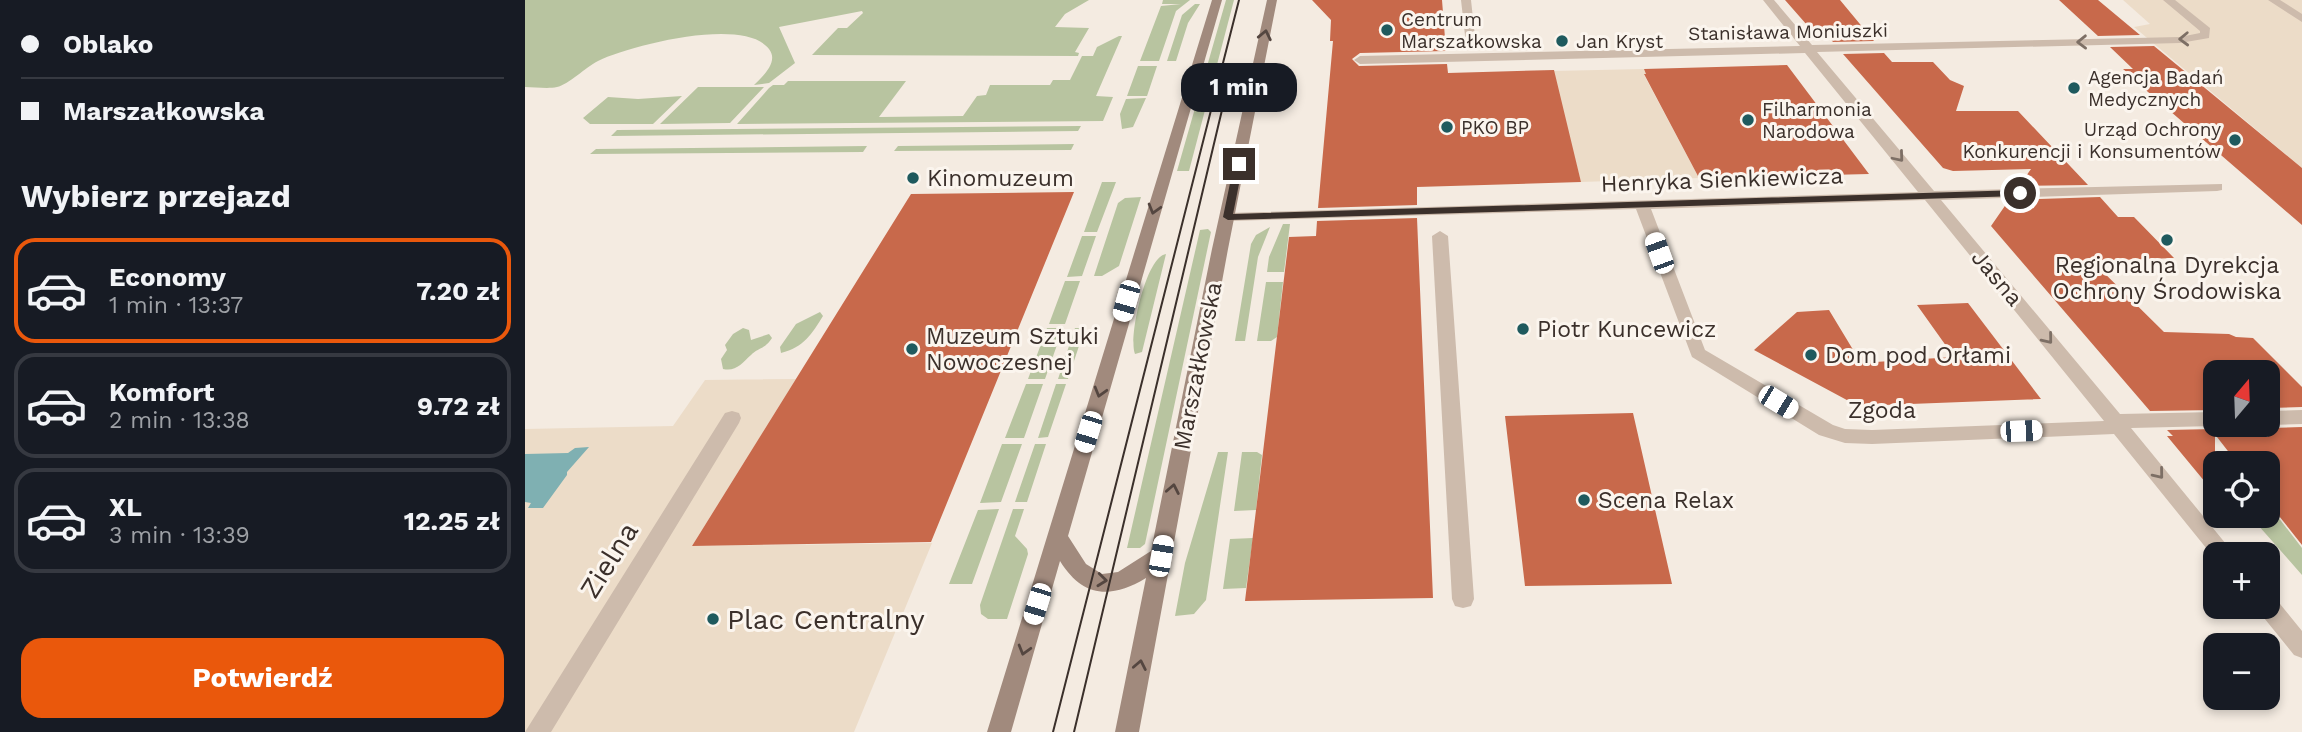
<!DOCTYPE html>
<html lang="pl">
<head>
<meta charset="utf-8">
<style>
	body { margin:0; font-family:"Work Sans",sans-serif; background:#20242c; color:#f1f3f6; height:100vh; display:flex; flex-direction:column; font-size:26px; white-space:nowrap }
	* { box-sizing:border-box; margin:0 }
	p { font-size:23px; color:#9ea1a6 }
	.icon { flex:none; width:38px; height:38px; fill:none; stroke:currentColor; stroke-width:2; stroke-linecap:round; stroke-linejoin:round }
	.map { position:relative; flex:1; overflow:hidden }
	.side { display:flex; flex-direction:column; background:#171b24; width:525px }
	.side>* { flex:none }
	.hud { display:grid; align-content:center; height:154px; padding:0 21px; background:#171b24 }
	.needle { width:46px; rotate:19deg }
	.controls { position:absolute; left:1678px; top:360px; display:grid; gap:14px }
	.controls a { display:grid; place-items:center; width:77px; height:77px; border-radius:14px; background:#171b24; box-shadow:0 4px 10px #0003; font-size:35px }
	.end { position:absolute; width:32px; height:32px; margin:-16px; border:9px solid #3b302b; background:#fff; box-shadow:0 0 0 4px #fff }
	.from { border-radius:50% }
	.bubble { position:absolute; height:49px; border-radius:21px; background:#171b24; box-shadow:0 4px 10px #0003; font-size:23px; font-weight:700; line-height:49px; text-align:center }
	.car { position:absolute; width:21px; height:42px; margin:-21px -10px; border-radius:9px; box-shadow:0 0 5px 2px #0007; background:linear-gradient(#fff 24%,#345 0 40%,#fff 0 76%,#345 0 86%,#fff 0) }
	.hud b { display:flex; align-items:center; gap:24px; height:66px; font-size:26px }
	.hud b+b { border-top:2px solid #363941 }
	.hud i { width:18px; height:18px; background:#f1f3f6 }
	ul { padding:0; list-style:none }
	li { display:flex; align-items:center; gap:21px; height:105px; margin:0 14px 10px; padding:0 7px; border:4px solid #363941; border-radius:21px }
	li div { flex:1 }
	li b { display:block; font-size:26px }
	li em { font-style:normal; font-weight:700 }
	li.current { border-color:#ea580c }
	li>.icon { width:63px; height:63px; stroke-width:1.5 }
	h2 { padding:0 21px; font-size:32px; line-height:84px }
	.action { display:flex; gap:14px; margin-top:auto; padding:14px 21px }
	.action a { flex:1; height:80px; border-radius:21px; background:#ea580c; color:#fff; font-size:28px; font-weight:700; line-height:80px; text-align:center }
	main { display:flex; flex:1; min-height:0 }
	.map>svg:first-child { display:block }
	.green { fill:#b8c4a0 }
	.plaza { fill:#ecdcc8 }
	.water { fill:#7fb0b2 }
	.building { fill:#c8694b }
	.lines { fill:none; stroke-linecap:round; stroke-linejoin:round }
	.pedestrian { fill:#cdbbac; fill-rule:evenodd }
	.minor { fill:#cdbbac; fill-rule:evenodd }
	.secondary { fill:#a18a7d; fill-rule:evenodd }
	.tram { stroke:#3b302b; stroke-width:2 }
	.oneway { stroke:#544640 }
	.oneway2 { stroke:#7d6f65 }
	.route { fill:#3b302b }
	.poi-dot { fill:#1f5a5e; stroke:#fbf5ee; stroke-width:2.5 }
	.labels { text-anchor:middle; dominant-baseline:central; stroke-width:6; stroke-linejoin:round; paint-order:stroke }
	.far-poi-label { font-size:19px; fill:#3b302b; stroke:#fbf5ee; text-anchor:start }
	.far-street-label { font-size:19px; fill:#3b302b; stroke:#fbf5ee }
	.poi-label { font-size:23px; fill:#3b302b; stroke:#fbf5ee; text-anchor:start }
	.street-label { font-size:23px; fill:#3b302b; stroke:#fbf5ee }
	.near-street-label { font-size:28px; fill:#3b302b; stroke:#fbf5ee }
	.near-poi-label { font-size:28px; fill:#3b302b; stroke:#fbf5ee; text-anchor:start }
</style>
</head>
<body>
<main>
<section class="side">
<div class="hud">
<b><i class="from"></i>Oblako</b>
<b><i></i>Marszałkowska</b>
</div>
<h2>Wybierz przejazd</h2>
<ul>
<li class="current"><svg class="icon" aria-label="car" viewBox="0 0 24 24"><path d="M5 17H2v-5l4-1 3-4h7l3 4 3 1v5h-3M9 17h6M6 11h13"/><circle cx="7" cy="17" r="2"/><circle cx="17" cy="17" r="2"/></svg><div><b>Economy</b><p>1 min · 13:37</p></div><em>7.20 zł</em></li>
<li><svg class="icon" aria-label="car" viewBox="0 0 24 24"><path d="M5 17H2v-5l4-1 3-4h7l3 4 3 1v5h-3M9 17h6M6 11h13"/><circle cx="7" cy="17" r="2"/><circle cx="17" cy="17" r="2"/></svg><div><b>Komfort</b><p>2 min · 13:38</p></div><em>9.72 zł</em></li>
<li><svg class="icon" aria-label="car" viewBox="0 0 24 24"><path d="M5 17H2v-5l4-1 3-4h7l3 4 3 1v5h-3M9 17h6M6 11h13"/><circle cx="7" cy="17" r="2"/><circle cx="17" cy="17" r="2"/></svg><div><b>XL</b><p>3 min · 13:39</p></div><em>12.25 zł</em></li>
</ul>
<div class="action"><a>Potwierdź</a></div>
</section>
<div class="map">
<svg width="1777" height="732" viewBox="0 0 1777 732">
	<rect width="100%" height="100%" fill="#f4ebe1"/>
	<path class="green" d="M0 0H564L540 14 530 27 564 28 550 52 554 53 553 56 287 55 313 28H322L338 13 337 11 254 27 270 63 244 83 229 85C238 76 254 62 244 49 219 16 104 46 73 61 61 67 43 85 32 87 23 89 10 87 0 87Z
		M638 0H665L651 11 634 61H615L636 6 656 4H637Z
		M701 0H709L664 171H652Z
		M670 4H675L663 23 651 61H642L657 15Z
		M594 36H597L571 96 588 97 578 121 212 124 244 88 248 85H259L263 81H381L354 117 438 116 452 96 461 95 465 85H525L528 80H545L557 56H568L572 47Z
		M613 66H632L622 96H602Z
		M173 87H239L205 123 135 124Z
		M157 96 128 124H65L58 118 83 97 113 99Z
		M621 98 608 127 597 129 595 114 601 99Z
		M556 126 553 131 86 136 92 130Z
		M549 144 546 150 369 151 373 146Z
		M342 146 338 152 65 154 71 149Z
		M577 182H591L572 232H559Z
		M616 197 594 266 577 276H569L593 203 600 198Z
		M758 224H765L759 272H742L744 257Z
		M745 227 733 257 720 341H710L726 244 731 235Z
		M683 229 686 232 620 544 615 548H602L675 230Z
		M557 236H571L557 276 542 277Z
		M641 254 617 352 610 354C603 338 621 256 641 254Z
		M540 281H555L540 324H524Z
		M741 282H758L752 337 746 341H732Z
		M295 312 298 316C287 334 279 347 256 353L255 347 271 324Z
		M218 328 224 330 226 340 244 334 247 338C239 350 234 347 226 355 217 363 211 372 198 369L196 359 202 350 200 345 208 334Z
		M522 328H538L520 379H503Z
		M550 328H560L543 379H533Z
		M501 384H518L499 438H480Z
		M531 384H541L523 437 513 438Z
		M477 444H497L476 502 455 503Z
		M510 444H521L502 502H490Z
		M693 452H703L681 600 669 614 650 616 660 563Z
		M717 452H732L737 455 731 510 709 511Z
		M474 509 447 584H424L453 510Z
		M488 509H499L490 536 502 549 503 554 482 619H463L456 614 455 605Z
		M1743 512H1752L1755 516 1753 517 1777 548V575L1725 516H1743Z
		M728 538 721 588 698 589 705 539Z"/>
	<path class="plaza" d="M1598 0H1777V168L1609 27 1625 24Z
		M1119 69 1122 74 1119 75 1174 178 1056 182 1027 71Z
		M271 379 167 546 407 543 329 732H0V429L148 426 180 380Z"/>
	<path class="water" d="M64 447 42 472V475L18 508H3L6 503 0 502V454L43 453 50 448Z"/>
	<path class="building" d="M787 0H917L921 51 835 53 827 59 834 66 922 64 923 73 1029 70 1056 182 892 187V205L793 208 808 41H805L806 20Z
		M1260 0H1315L1349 41 1308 42 1300 33H1289Z
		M1534 0H1573L1615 35 1573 36Z
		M1629 46 1777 168V225L1608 79H1610L1598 69H1608L1585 47Z
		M1359 53 1367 62H1408L1425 80 1439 86 1431 111H1493L1563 185 1494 186 1506 169 1428 171 1418 168 1318 54Z
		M1262 65 1344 174 1174 178 1119 74H1121L1119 69Z
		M549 192 406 542 167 546 386 194Z
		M1575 197 1593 217H1609L1649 258 1567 261 1639 332 1704 334 1711 337 1728 338 1777 387V407L1743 408V373H1690V410L1625 411 1466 226 1484 200Z
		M892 218 908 598 720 601 764 237 791 236 792 221Z
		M1443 303 1516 399 1333 406 1229 350 1272 312 1304 310 1330 353 1350 362 1429 357 1392 305Z
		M1108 413 1147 584 1000 586 980 416Z
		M1777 427V545L1743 502V464H1713L1692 437H1743V428Z
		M1690 429V428V494L1642 436H1648L1642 430Z"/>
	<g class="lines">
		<path class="pedestrian" d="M936 0H946L951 46 941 44Z
			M915 231 923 236 949 599 946 606 938 608 930 606 927 599 907 236Z
			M207 411 214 413 216 418 214 423 26 732H0L200 413Z"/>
		<path class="minor" d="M1238 0H1249L1287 45 1655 37 1675 33V31L1638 0H1650L1685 28 1684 38 1655 43 1292 52 1409 191 1697 184V190L1692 191 1416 200 1595 414 1690 412V426L1606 428 1710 555H1690V559L1589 434 1347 444 1320 443 1294 435 1167 357 1111 209 703 221 696 217 703 213 1393 192 1280 53 835 64 829 60 835 56 1275 46ZM1400 200 1579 421 1347 430 1320 429 1308 425 1180 350 1126 209Z
			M1743 0H1755L1777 14V22Z
			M1777 410V424L1743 425V411Z
			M1743 596 1751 599 1777 631V658L1769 655 1735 613 1733 607H1743Z"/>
		<path class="secondary" d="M687 0H697L543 536 561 564 577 574 593 572 626 551 687 249 742 0H752L703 249 614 732H590L621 578C586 599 558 598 535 561L486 732H462Z"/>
		<path class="tram" d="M528 732 714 0
			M549 732 702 89"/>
	</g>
	<defs><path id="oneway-chevron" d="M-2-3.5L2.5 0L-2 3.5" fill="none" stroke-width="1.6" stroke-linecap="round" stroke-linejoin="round" transform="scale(1.75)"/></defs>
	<g class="oneway">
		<use href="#oneway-chevron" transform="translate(740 35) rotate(-78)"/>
		<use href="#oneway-chevron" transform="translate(629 209) rotate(106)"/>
		<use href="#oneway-chevron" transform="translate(575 392) rotate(106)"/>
		<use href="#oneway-chevron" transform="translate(648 489) rotate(-79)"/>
		<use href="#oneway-chevron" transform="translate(577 580) rotate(6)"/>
		<use href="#oneway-chevron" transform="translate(499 650) rotate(106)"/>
		<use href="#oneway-chevron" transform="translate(615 665) rotate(-79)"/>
	</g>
	<g class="oneway2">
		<use href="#oneway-chevron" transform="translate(1659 39) rotate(178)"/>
		<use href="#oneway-chevron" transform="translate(1557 42) rotate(179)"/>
		<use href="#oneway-chevron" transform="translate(1374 157) rotate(50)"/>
		<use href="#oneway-chevron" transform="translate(1523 339) rotate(51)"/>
		<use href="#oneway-chevron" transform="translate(1634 474) rotate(51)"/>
	</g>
	<path class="route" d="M714 162 718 164 708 214 1495 190 1499 193 1495 196 703 220 698 217 709 164Z"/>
	<g class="poi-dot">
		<circle cx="862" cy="30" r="7"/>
		<circle cx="1037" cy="41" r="7"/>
		<circle cx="1549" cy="88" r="7"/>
		<circle cx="1223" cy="120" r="7"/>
		<circle cx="922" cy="127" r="7"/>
		<circle cx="1710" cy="140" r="7"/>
		<circle cx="388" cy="178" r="7"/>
		<circle cx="1642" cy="240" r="7"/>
		<circle cx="998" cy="329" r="7"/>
		<circle cx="387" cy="349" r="7"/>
		<circle cx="1286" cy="355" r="7"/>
		<circle cx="1059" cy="500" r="7"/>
		<circle cx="188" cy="619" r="7"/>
	</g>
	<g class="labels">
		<g class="far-poi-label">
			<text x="876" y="19">Centrum<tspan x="876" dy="22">Marszałkowska</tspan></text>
			<text x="1051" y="41">Jan Kryst</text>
			<text x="1563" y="77">Agencja Badań<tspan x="1563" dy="22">Medycznych</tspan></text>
			<text x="1237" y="109">Filharmonia<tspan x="1237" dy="22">Narodowa</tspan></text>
			<text x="936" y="127">PKO BP</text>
			<text x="1696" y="129" text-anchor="end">Urząd Ochrony<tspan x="1696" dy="22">Konkurencji i Konsumentów</tspan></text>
		</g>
		<g class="far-street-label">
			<text transform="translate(1263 32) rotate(-1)">Stanisława Moniuszki</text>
		</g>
		<g class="poi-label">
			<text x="402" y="178">Kinomuzeum</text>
			<text x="1642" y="265" text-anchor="middle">Regionalna Dyrekcja<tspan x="1642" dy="26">Ochrony Środowiska</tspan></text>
			<text x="1012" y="329">Piotr Kuncewicz</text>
			<text x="401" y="336">Muzeum Sztuki<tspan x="401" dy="26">Nowoczesnej</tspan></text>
			<text x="1300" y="355">Dom pod Orłami</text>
			<text x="1073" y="500">Scena Relax</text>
		</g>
		<g class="street-label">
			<text transform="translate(1197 180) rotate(-2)">Henryka Sienkiewicza</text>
			<text transform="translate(1472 278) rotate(50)">Jasna</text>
			<text transform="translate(673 366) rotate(-79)">Marszałkowska</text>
			<text x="1357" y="410">Zgoda</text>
		</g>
		<g class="near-street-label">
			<text transform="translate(84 560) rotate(-58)">Zielna</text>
		</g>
		<g class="near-poi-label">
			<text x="202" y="619">Plac Centralny</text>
		</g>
	</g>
</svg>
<div class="controls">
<a><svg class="needle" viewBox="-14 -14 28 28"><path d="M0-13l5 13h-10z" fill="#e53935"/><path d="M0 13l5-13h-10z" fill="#9ea1a6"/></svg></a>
<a><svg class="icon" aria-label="locate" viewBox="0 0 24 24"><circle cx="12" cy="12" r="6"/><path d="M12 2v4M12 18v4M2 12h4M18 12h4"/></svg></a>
<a>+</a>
<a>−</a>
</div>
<i class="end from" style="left:1495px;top:193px"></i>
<i class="end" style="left:714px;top:164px"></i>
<div class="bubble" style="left:656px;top:63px;width:116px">1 min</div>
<i class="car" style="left:1134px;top:253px;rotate:340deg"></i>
<i class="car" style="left:601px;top:301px;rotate:196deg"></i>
<i class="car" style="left:1253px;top:402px;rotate:121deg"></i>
<i class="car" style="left:1496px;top:431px;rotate:88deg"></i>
<i class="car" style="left:563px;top:432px;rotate:197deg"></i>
<i class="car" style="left:636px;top:556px;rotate:10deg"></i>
<i class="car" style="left:512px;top:604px;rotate:197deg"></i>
</div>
</main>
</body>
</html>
